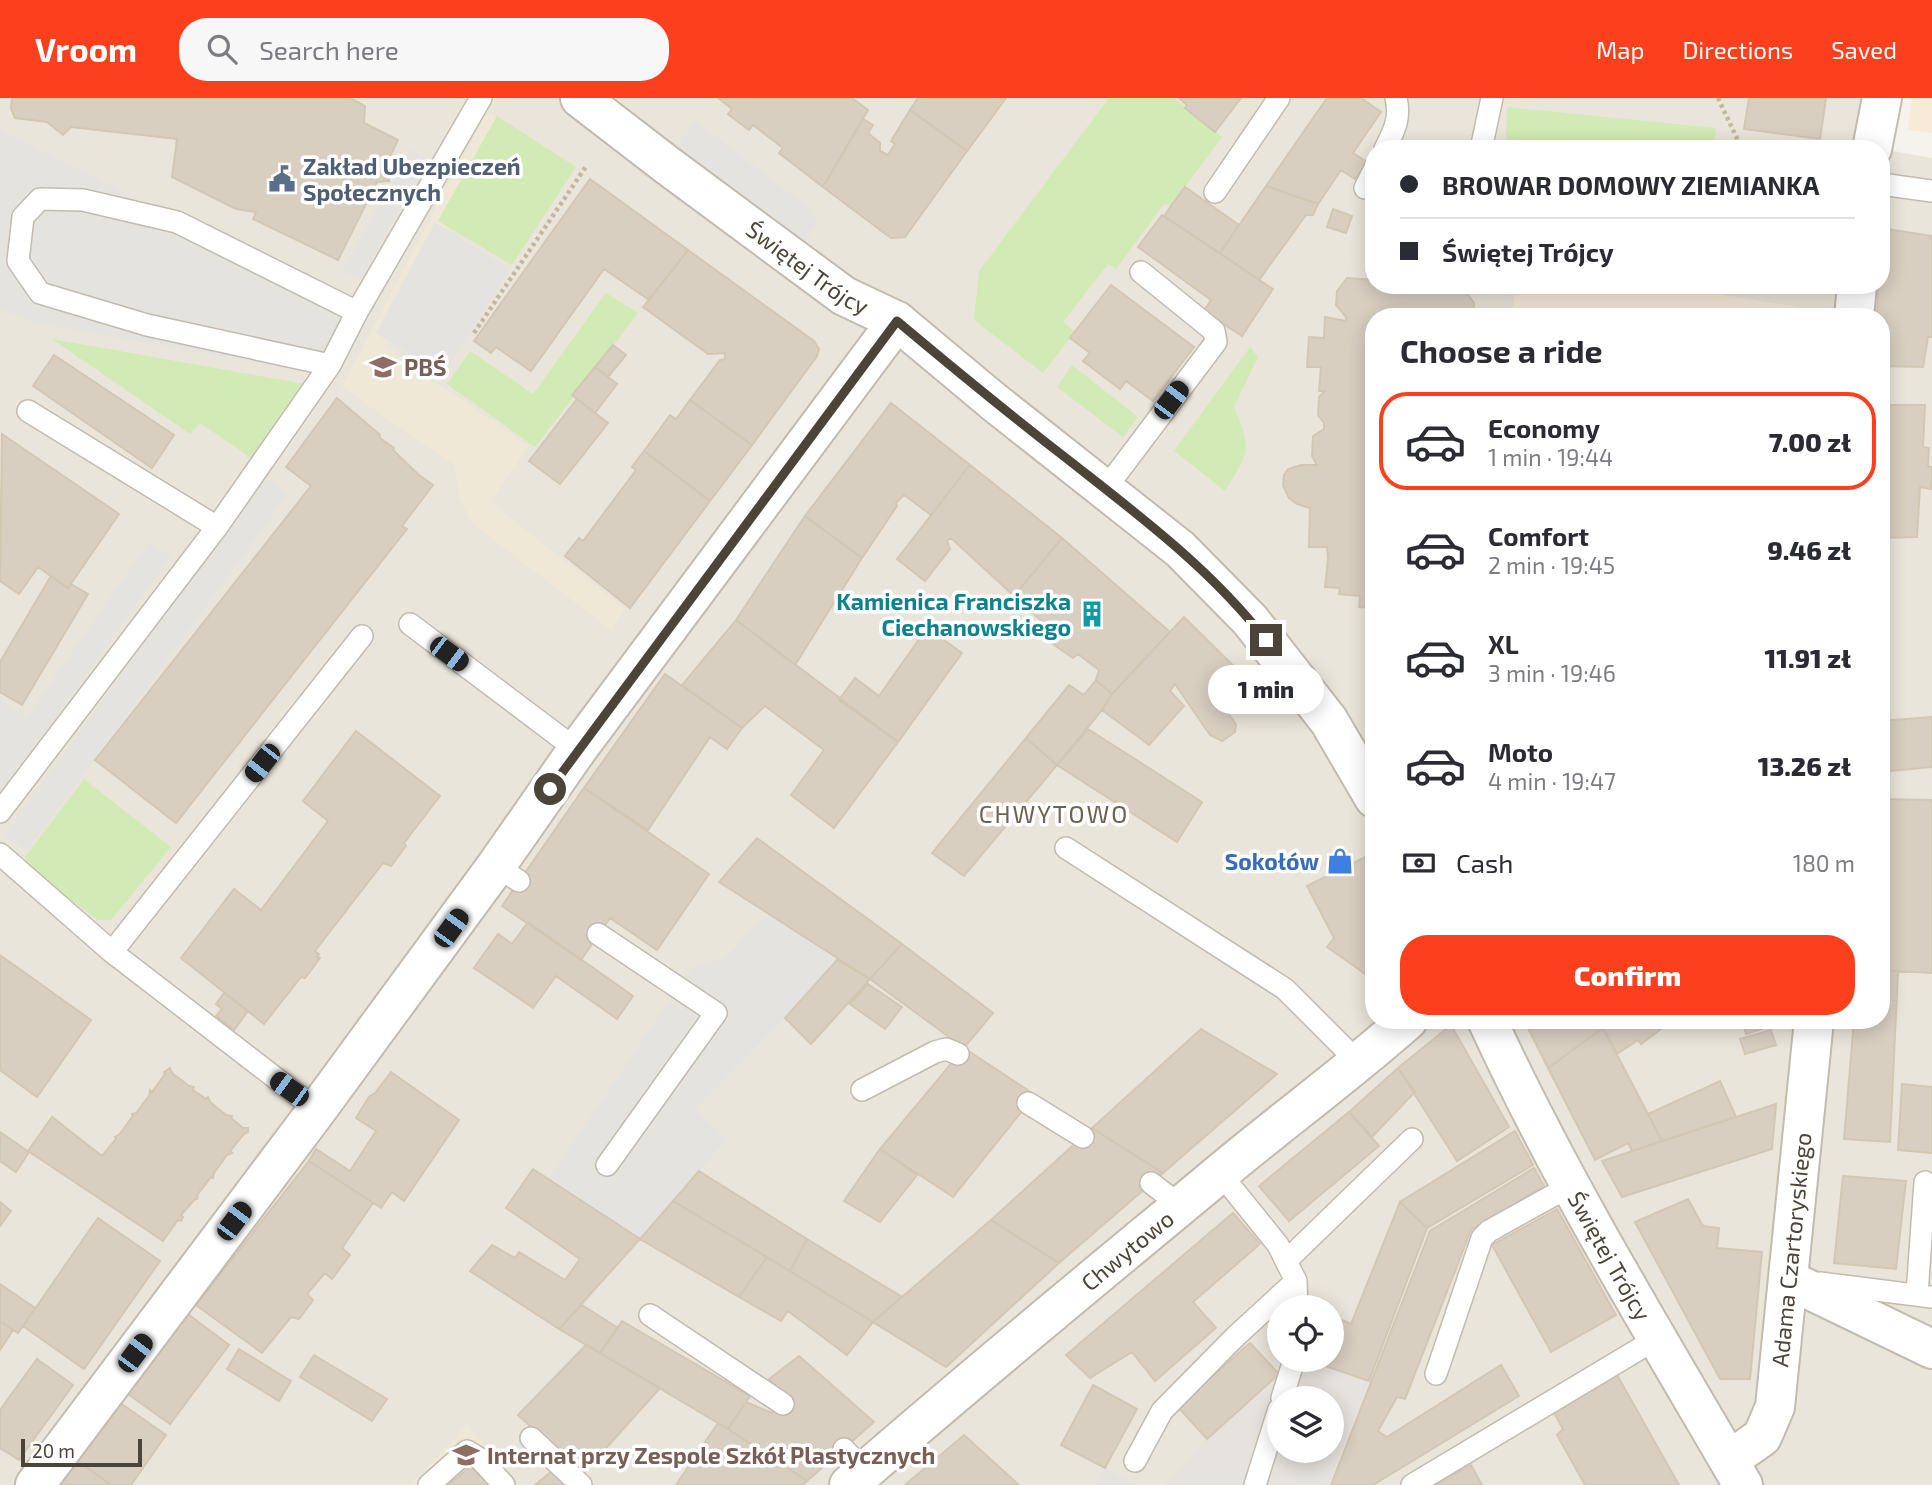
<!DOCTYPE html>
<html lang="en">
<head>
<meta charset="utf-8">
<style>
	body { margin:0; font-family:"Exo 2",sans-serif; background:#f7f7f7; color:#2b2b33; height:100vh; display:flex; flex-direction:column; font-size:26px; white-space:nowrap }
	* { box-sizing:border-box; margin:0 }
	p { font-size:23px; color:#7c7c81 }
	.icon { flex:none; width:38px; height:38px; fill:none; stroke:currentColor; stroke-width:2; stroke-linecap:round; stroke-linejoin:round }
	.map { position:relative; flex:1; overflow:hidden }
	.details { position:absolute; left:1365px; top:210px; width:525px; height:721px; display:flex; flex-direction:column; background:#fff; border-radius:28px; box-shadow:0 4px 18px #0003 }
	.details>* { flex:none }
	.guide { position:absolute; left:1365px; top:42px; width:525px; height:154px; border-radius:28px; box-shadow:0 4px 18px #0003; display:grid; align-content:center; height:154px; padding:0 35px; background:#fff }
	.fabs { position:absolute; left:1267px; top:1197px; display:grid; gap:14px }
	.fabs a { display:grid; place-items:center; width:77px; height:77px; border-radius:50%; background:#fff; box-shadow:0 4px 18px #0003; font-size:35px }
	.scale { position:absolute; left:21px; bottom:18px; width:121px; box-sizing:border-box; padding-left:7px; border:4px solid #4b4439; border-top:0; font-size:19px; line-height:24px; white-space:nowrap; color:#4b4439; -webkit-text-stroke:5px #fff; paint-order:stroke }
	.end { position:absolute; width:32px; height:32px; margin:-16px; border:9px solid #4b4439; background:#fff; box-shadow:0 0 0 4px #fff }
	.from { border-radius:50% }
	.bubble { position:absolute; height:49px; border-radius:24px; background:#fff; box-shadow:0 4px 18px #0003; font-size:23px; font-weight:800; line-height:49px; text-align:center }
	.car { position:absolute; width:21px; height:42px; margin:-21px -10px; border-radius:9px; box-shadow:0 0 5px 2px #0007; background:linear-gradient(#222 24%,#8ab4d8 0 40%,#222 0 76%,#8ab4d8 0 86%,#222 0) }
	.guide b { display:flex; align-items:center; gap:24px; height:66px; font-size:26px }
	.guide b+b { border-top:2px solid #e1e1e2 }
	.guide i { width:18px; height:18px; background:#2b2b33 }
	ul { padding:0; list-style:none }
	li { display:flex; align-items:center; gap:21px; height:98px; margin:0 14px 10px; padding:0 21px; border:4px solid transparent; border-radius:28px }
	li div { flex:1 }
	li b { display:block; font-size:26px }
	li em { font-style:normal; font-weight:800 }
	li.active { border-color:#fc3f1d }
	li>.icon { width:63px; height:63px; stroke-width:1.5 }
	h2 { padding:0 35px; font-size:32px; line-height:84px }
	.pay { display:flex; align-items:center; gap:18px; height:77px; padding:0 35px; font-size:26px }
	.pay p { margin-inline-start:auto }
	.button { display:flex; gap:14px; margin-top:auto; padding:14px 35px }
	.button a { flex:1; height:80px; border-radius:28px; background:#fc3f1d; color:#fff; font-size:28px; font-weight:800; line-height:80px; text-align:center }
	header { display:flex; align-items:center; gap:42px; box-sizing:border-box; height:98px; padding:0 35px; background:#fc3f1d; color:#fff }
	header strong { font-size:33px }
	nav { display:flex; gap:38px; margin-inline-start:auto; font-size:24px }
	.search { width:490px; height:63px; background:#f7f7f7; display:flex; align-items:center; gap:18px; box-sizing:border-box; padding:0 24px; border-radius:28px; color:#7c7c81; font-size:26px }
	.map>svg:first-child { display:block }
	.residential { fill:#eae5da; fill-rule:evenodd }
	.commercial { fill:#f7ead8 }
	.industrial { fill:#e6e2dd; fill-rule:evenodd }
	.education { fill:#efe8d6 }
	.green { fill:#d2eab5 }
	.parking { fill:#e5e3e0 }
	.building { fill:#d8cfc1; stroke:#d3c7b4; stroke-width:2 }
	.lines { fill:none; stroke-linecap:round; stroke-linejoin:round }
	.lane-casing { stroke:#c2bbae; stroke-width:24 }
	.street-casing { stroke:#c2bbae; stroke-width:42 }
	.path { stroke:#c4b79f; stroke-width:4.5; stroke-dasharray:3.5 3.5; stroke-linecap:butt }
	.lane { stroke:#fff; stroke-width:21 }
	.street { stroke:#fff; stroke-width:38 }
	.route { stroke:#4b4439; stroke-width:9 }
	.labels { text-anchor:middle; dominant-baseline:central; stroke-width:7; stroke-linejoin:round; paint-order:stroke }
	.service-label { font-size:23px; font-weight:bold; fill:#4e5e75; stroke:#fff; text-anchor:start }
	.street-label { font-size:23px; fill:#4b4439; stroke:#fff }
	.education-label { font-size:23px; font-weight:bold; fill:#785e54; stroke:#fff; text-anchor:start }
	.culture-label { font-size:23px; font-weight:bold; fill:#0d838f; stroke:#fff; text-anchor:end }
	.shop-label { font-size:23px; font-weight:bold; fill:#366cbe; stroke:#fff; text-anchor:end }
	.neighbourhood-label { font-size:24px; letter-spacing:2px; fill:#6e6250; stroke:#fff }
</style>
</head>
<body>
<header>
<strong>Vroom</strong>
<div class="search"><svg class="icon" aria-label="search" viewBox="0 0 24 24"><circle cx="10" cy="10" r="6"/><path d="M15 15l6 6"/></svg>Search here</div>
<nav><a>Map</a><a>Directions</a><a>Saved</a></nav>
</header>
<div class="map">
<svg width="1932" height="1387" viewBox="0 0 1932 1387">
	<rect width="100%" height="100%" fill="#f6f3ec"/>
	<path class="residential" d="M0 0H1861L1858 51H1374V187H1850L1848 219H1374V922H1881V219H1859L1861 187H1881V51L1932 60V1387H0ZM1279 1209H1332V1262H1279ZM1279 1300H1332V1353H1279Z"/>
	<path class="commercial" d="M1912 0H1932V35L1908 32Z
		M1515 187H1665L1819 213V219H1513Z"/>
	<path class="industrial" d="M1282 1262H1324L1322 1267 1369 1283 1328 1387H1165L1207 1341 1278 1276ZM1279 1300H1332V1353H1279Z
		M1105 1370 1138 1387H1096Z"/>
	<path class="education" d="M487 13 537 44 495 49 385 249 529 348 491 404 624 511 611 532 473 426 459 399 455 368 342 289Z
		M467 1327 519 1387H411Z"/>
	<path class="green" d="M1109 0H1174L1222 39 1171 108 1164 106 1116 171 1108 166 1063 224 1075 234 1043 275 974 222 979 173Z
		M1507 9 1716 30 1714 51H1545L1506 41Z
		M497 18 576 69 512 167 438 123Z
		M606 195 638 215 535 349 447 286 470 253 533 296Z
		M52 241 305 286 256 363 200 325 190 336Z
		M1250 249 1258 259 1234 309C1253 353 1248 355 1225 393L1174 353Z
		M1072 267 1138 319 1123 339 1057 289Z
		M84 681 171 749 111 822H98L30 771 25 759Z"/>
	<path class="parking" d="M696 23 813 113 817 126 805 143 677 48Z
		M0 31 141 103 241 149 357 214 324 276 41 226 0 211Z
		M409 51 427 61 361 182 343 173Z
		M435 124 510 171 443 277 376 235Z
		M265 379 288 396 27 754 4 737Z
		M149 444 171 459 0 697V601L27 619Z
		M767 815 837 862 785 920 695 1011 727 1041 640 1141 550 1079 693 868 725 860Z"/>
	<path class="building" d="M12 0H350L365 8 364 25 398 42 387 65 389 83 377 84 338 162 253 121 256 114 236 111 172 79 177 41 71 29 63 37 47 24 15 20 11 10Z
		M718 0H852L868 12 823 89 779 55 783 50 753 27 749 32 728 16 732 11Z
		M918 0H1006L967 53 910 12Z
		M1179 0H1241L1215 34 1185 10 1187 7Z
		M1327 0H1361L1381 14 1353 55 1367 64 1355 81 1341 72 1318 106 1266 88Z
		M1749 0H1826L1820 41 1744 31Z
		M910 12 967 53 905 139 891 140 823 89 863 21 873 27 868 35 880 45V53L888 57 895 46 891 43Z
		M590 81 688 152 649 202 604 171 531 273 496 249 491 255 474 243Z
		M1266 88 1318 106 1313 117H1306L1259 182 1220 155Z
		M1185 89 1239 127 1220 155 1164 118Z
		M1333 111 1352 118 1346 135 1327 129Z
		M1162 117 1273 191 1242 238 1204 213 1211 202 1138 149Z
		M1881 130 1932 138V239H1928L1923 269 1881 268V219H1877L1878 187H1881Z
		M688 152 814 243 819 251 817 258 752 347 690 302 720 262 725 261V255L708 256 643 209Z
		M1347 180 1374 182V187H1438L1464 191 1474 205 1473 219H1374V510L1359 509 1360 498 1339 496 1340 490 1325 489 1328 461 1327 449H1309L1310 410 1297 406 1289 400 1283 388 1284 377 1288 371 1301 367H1317L1312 358 1313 338 1324 331V325L1318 317 1319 299 1325 293H1319L1321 269H1307L1309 239 1324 240 1325 219 1346 223V219L1336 207 1337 193Z
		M1111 187 1194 249 1153 303 1126 283 1120 291 1083 263 1090 255 1070 240Z
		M613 247 626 257 608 279 595 269Z
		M54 257 174 337 152 370 33 288Z
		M595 269 617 286 595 315 572 297Z
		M337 300 380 337V340L394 350 393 352 419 377 433 387 402 428 407 431 176 725 95 662 311 388 286 369Z
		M577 301 608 325 560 386 529 363Z
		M690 302 752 347 710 403 644 353 670 317 676 321Z
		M891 305 970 367 931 417 904 397 896 405 897 408 862 460 805 418Z
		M1881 307H1925L1923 349 1929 350 1928 368 1932 369V382L1931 391 1920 389 1917 439 1881 440Z
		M2 336 119 416 68 490 38 469 19 496 0 483Z
		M644 353 710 403 630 510 565 458 579 440 583 443 636 372 632 369Z
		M970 367 1062 440 1014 498 951 440 947 443 950 451 925 483 897 461Z
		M805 418 862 460 795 567 736 522Z
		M1062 440 1170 534 1112 596 1096 582 1099 572 1078 556 1073 560 1053 546 1059 539 1014 498Z
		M51 478 68 490 71 486 88 496 22 607 0 594V564Z
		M1184 519 1256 590 1229 616 1236 627 1235 634 1222 643 1210 637 1175 586 1170 593 1184 608 1149 647 1102 612 1112 596Z
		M736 522 898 644 834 730 791 697 824 652 765 608 742 630 682 587Z
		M927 530 962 555 898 644 839 602 855 580 879 598Z
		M665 576 742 630 727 651 710 639 648 732 584 690Z
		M1096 582 1112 596 1102 612 1057 667 1026 640 1069 587 1084 597Z
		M1932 619V669L1881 674V623Z
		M1088 631 1202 704 1177 744 1057 667Z
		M356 633 440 698 404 745 406 748 391 768 383 765 315 853 319 856 317 858 320 860 305 880 301 879 264 926 181 860 234 791 261 812 328 723 303 703Z
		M1026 640 1057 667 964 778 932 755Z
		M584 690 709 776 657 852 610 820 581 862 502 808Z
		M1881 701 1932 702V875L1881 872Z
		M757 740 902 846 870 881 719 784Z
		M1365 759 1374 775V882L1327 849 1334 840 1307 788Z
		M528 824 633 898 617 921 556 878 533 910 474 870 498 836 512 846Z
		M902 846 993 915 964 950 870 881Z
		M0 857 91 922 37 999 0 972Z
		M837 862 870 881 811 946 785 920Z
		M1881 872 1898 873 1890 1044 1844 1041 1854 922H1881Z
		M868 886 902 909 885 931 850 906Z
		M224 895 248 913 234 932 216 918 222 911 216 906Z
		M1524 922H1599L1603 930 1548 970Z
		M1613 922H1673L1641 946 1638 942 1617 956 1603 930Z
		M1742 922H1774L1775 927 1746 936Z
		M1451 927 1509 1029 1457 1063 1398 970Z
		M1603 930 1662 1043 1632 1053 1628 1045 1595 1062 1548 970Z
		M1201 931 1277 976 1163 1075 1092 1030Z
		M1771 932 1776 947 1745 956 1740 941Z
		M964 950 1035 997 953 1099 880 1051Z
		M170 970 172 975 189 988 194 989 193 992 206 1001 208 999 210 1004 226 1017 232 1018 231 1020 243 1030H248V1034L244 1036 230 1053 232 1055 227 1057 214 1075 213 1080 211 1079 198 1096 197 1101H195L181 1117 183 1119 181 1123 178 1122 163 1143 28 1053 52 1019 102 1058 116 1041 115 1039 119 1037 133 1018 132 1016 136 1015 149 998 150 992 152 994 165 976 164 974Z
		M1398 970 1415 994 1372 1039 1349 1014Z
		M391 974 459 1022 404 1103 392 1094 381 1110 309 1063 316 1051 350 1073 376 1033 356 1020 369 999 375 995Z
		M1720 983 1736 1019 1662 1043 1648 1016Z
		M1902 986 1932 989V1055L1898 1052Z
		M1776 1006 1772 1051 1622 1099 1602 1063Z
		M1349 1014 1379 1048 1289 1123 1259 1088Z
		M1092 1030 1163 1075 1059 1165 991 1122Z
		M1515 1033 1533 1067 1427 1130 1400 1104Z
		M0 1034 29 1054 16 1074 0 1063Z
		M880 1051 917 1077 880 1124 844 1103Z
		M309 1063 373 1105 342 1150 350 1157 332 1181 325 1175 307 1196 313 1202 299 1221 291 1219 262 1255 196 1207Z
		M1534 1070 1544 1088 1471 1132 1405 1301 1397 1299 1378 1333 1387 1339 1501 1267 1519 1298 1373 1387H1331L1430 1133Z
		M533 1071 640 1141 559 1231 470 1173 492 1147 515 1160 519 1154 565 1182 580 1161 506 1110Z
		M699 1073 807 1141 790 1173 673 1103Z
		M1843 1078 1906 1083 1896 1171 1834 1165Z
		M1688 1101 1703 1128 1719 1130 1717 1150 1762 1154 1750 1281H1720L1635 1124Z
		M673 1103 767 1159 739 1199 640 1141Z
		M0 1104 11 1113 0 1128Z
		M1400 1104 1427 1130 1369 1283 1322 1267 1324 1262H1332V1242L1340 1221 1351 1226Z
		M1557 1111 1616 1217 1551 1254 1492 1147Z
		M1233 1115 1260 1146 1193 1204 1216 1230 1155 1283 1132 1254 1090 1280 1066 1257Z
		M98 1120 160 1163 84 1271 23 1228Z
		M991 1122 1059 1165 946 1269 873 1224Z
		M807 1141 902 1199 873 1224 790 1173Z
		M767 1159 873 1224 847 1257 788 1213 781 1223 739 1199Z
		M0 1186 35 1210 18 1235 0 1223Z
		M582 1207 618 1230 600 1255 559 1231Z
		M184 1213 229 1247 170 1326 124 1293Z
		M0 1223 13 1232 0 1252Z
		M622 1223 750 1298 728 1331 600 1255Z
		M1250 1245 1279 1276 1207 1341 1178 1309Z
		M586 1247 660 1290 583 1376 518 1317Z
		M239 1251 291 1283 279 1303 227 1271Z
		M314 1257 387 1301 372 1323 300 1279Z
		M799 1258 874 1324 807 1383 728 1331 746 1304 772 1315 789 1301 769 1281Z
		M37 1261 73 1287 19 1362 0 1350V1312Z
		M1617 1277 1679 1387H1585L1557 1337 1563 1331 1553 1313Z
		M1093 1287 1137 1311 1105 1370 1061 1347Z
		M116 1302 166 1337 131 1387H111L74 1360Z
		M718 1325 728 1331 807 1383 803 1387H676Z
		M964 1337 1019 1387H905Z
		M74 1360 111 1387H54Z
		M1471 1367 1482 1387H1435Z
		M557 1369 572 1387H535Z
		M467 1371 486 1373 497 1387H448Z"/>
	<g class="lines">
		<g class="lane-casing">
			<path id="lane" d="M1385 51C1394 33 1401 20 1396 0
				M1481 51 1492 0
				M1881 86 1932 93
				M1365 90 1374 72
				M1215 94 1279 0
				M357 214 177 124 83 102 40 101 23 119 18 163 40 195 147 227 330 267 357 214 481 0
				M28 313 217 429
				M1106 390 1216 244 1214 233 1141 174
				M410 526 577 652
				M0 714 217 429 330 267
				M1066 750 1285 891 1359 965
				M0 756 112 854 317 1012
				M496 768 519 783
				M598 836 716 915 607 1067
				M112 854 362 538
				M862 992 935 954 946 951 958 956
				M1028 1005 1083 1039
				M1220 1075 1278 1147 1296 1183 1297 1209
				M1151 1085 1181 1108
				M1286 1163 1412 1041
				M1820 1185 1932 1199
				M1917 1196 1925 1084
				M650 1217 783 1306
				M1436 1276 1482 1140 1489 1133 1572 1087
				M1282 1300 1294 1262
				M531 1340 581 1387
				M844 1351 864 1373
				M1135 1363 1162 1313 1235 1239 1296 1183
				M429 1387 467 1353 480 1361 504 1387
				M1255 1387 1279 1311
				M1412 1387 1656 1241"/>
		</g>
		<g class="street-casing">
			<g id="street">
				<path id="s1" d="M580 0 667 67 844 198 897 223 994 304 1180 451 1250 522 1329 623 1374 700"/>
				<path d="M1872 51 1882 0"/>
				<path d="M1854 219 1857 187"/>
				<path id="s2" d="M1487 922C1561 1083 1654 1234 1743 1387"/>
				<path d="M1789 1182 1932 1251"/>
				<path id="s3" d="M1729 1362 1762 1339 1775 1309 1814 922"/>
				<path d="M35 1387 317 1012 496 768 577 652 897 223"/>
				<path id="s4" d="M849 1387C970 1281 1095 1179 1219 1076 1281 1024 1347 976 1408 922"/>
			</g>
		</g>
		<path class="path" d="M1718 0 1742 51
			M474 235 587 67"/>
		<use href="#lane" class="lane"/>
		<use href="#street" class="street"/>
	</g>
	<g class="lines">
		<path class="route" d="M550 691 897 223C953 270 1009 316 1066 360 1137 416 1210 470 1266 542"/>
	</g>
	<defs>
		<g id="civic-bare" transform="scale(2.1)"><path d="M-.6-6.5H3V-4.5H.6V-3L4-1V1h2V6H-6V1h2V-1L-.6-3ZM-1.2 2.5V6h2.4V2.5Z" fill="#5c6f8a" stroke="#fff" stroke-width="2.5" paint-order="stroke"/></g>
		<g id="university-bare" transform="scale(2.1)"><path d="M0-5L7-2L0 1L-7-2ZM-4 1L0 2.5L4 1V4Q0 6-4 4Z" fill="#8d6e63" stroke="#fff" stroke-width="2.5" paint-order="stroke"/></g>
		<g id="building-bare" transform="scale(2.1)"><path d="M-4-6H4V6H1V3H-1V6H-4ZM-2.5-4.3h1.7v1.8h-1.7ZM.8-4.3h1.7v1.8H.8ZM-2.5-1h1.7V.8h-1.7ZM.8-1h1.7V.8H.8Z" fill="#0f9aa8" stroke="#fff" stroke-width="2.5" paint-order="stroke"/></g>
		<g id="shop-bare" transform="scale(2.1)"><path d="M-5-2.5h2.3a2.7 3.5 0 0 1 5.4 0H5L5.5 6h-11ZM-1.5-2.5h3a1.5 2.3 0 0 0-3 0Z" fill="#3f7fe0" stroke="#fff" stroke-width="2.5" paint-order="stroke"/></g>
	</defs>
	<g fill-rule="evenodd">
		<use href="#civic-bare" x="282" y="81"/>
		<use href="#university-bare" x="383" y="269"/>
		<use href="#building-bare" x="1092" y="516"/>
		<use href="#shop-bare" x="1340" y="763"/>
		<use href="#university-bare" x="466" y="1357"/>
	</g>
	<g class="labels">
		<g class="service-label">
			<text x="303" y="68">Zakład Ubezpieczeń<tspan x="303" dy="26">Społecznych</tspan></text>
		</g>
		<g class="street-label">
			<text stroke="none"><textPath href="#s1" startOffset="284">Świętej Trójcy</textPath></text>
			<text stroke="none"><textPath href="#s3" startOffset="231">Adama Czartoryskiego</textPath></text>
			<text stroke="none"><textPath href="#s4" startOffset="364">Chwytowo</textPath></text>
			<text stroke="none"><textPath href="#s2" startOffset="266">Świętej Trójcy</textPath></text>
		</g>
		<g class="education-label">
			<text x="404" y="269">PBŚ</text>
			<text x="487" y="1357">Internat przy Zespole Szkół Plastycznych</text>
		</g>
		<g class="culture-label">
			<text x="1071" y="503">Kamienica Franciszka<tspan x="1071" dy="26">Ciechanowskiego</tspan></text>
		</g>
		<g class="shop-label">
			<text x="1319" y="763">Sokołów</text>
		</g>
		<g class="neighbourhood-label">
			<text x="1054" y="715">CHWYTOWO</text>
		</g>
	</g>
</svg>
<div class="fabs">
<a><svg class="icon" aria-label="locate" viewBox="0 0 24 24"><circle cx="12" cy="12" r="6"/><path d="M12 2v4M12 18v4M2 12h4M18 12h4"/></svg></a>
<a><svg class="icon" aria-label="layers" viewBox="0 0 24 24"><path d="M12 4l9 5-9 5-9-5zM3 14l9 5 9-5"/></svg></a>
</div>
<div class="scale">20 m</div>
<i class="end from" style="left:550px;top:691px"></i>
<i class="end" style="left:1266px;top:542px"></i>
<div class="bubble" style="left:1208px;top:567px;width:116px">1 min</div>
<i class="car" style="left:1171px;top:302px;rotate:37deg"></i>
<i class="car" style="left:449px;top:556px;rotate:127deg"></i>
<i class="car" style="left:262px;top:665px;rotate:218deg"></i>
<i class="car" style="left:451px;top:830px;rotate:36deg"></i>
<i class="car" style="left:289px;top:991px;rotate:306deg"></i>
<i class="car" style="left:234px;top:1123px;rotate:37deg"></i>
<i class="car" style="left:135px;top:1255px;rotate:37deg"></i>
<div class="guide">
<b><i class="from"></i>BROWAR DOMOWY ZIEMIANKA</b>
<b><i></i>Świętej Trójcy</b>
</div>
<section class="details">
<h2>Choose a ride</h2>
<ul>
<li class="active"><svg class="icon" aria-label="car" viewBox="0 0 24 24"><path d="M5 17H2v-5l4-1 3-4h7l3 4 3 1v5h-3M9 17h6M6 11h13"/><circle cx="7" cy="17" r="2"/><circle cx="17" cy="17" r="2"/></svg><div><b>Economy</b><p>1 min · 19:44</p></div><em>7.00 zł</em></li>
<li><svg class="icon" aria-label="car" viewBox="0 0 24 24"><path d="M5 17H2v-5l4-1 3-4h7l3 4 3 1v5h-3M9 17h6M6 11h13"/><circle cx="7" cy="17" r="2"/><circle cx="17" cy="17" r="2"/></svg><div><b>Comfort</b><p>2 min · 19:45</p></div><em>9.46 zł</em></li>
<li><svg class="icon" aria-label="car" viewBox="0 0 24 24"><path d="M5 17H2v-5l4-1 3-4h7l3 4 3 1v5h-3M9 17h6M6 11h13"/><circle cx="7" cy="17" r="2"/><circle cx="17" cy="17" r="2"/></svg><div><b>XL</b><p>3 min · 19:46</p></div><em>11.91 zł</em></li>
<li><svg class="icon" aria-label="car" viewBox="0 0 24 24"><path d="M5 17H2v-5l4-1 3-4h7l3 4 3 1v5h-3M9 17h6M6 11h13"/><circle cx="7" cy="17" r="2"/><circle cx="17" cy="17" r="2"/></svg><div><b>Moto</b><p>4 min · 19:47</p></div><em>13.26 zł</em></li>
</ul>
<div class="pay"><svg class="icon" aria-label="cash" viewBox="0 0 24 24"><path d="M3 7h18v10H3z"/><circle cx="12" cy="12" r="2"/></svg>Cash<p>180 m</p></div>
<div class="button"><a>Confirm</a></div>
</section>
</div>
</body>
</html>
